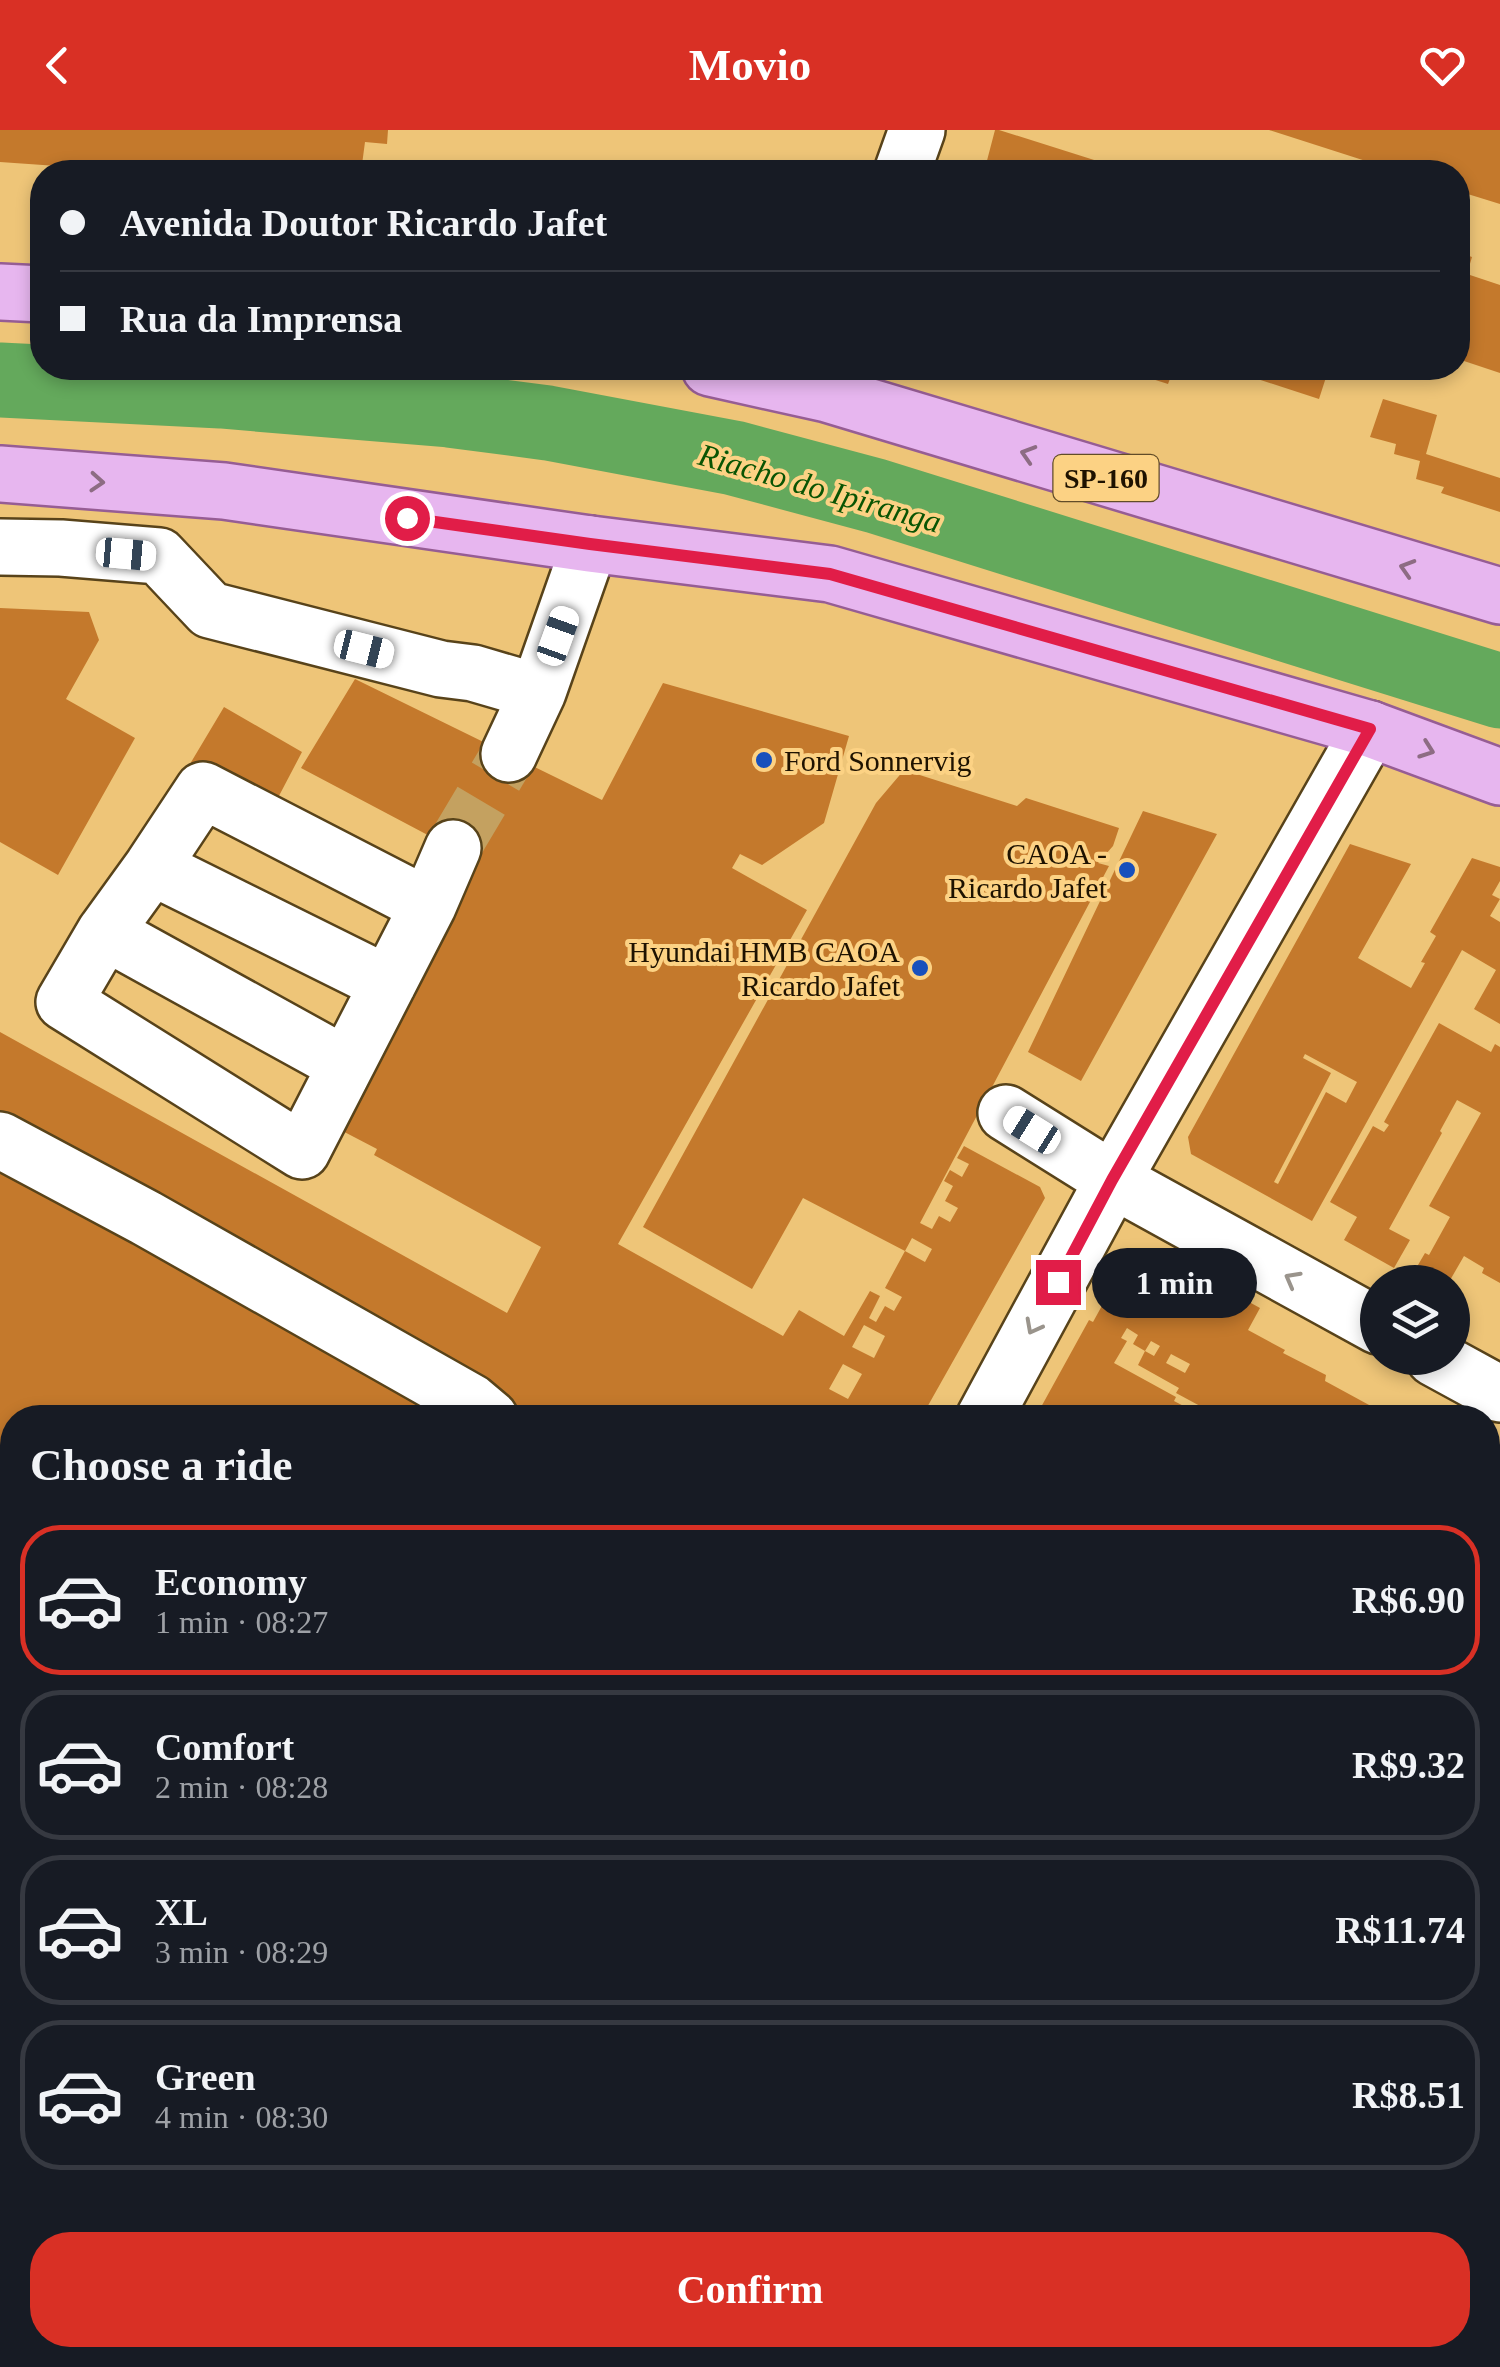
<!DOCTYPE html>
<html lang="en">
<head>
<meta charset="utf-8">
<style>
	body { margin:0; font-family:"Times New Roman",serif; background:#242831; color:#f1f3f6; height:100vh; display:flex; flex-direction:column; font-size:38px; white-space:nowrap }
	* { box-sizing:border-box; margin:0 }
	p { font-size:32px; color:#9ea1a6 }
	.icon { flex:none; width:55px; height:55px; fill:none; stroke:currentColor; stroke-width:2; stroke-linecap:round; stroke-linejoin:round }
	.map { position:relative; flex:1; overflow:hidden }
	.drawer { position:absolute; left:0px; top:1275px; width:1500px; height:962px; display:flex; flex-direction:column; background:#171b24; border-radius:40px 40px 0 0; box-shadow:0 5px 15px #0003 }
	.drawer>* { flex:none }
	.guide { position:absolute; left:30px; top:30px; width:1440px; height:220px; border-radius:40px; box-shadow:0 5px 15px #0003; display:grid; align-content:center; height:220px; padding:0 30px; background:#171b24 }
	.controls { position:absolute; left:1360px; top:1135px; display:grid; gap:20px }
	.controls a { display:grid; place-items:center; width:110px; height:110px; border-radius:50%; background:#171b24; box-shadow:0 5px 15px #0003; font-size:50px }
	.end { position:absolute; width:45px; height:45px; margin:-22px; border:12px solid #e11d48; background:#fff; box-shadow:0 0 0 5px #fff }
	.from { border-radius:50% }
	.bubble { position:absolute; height:70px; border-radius:35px; background:#171b24; box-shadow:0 5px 15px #0003; font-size:32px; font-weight:800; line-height:70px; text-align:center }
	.car { position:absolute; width:30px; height:60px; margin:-30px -15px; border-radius:12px; box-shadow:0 0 8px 2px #0007; background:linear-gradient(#fff 24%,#345 0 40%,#fff 0 76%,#345 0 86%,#fff 0) }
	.guide b { display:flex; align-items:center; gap:35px; height:95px; font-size:38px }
	.guide b+b { border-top:2px solid #363941 }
	.guide i { width:25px; height:25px; background:#f1f3f6 }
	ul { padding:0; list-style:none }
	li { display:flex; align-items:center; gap:30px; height:150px; margin:0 20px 15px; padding:0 10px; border:5px solid #363941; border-radius:40px }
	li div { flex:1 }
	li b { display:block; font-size:38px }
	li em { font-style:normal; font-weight:800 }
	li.current { border-color:#d93025 }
	li>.icon { width:90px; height:90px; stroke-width:1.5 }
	h2 { padding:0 30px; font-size:45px; line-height:120px }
	.action { display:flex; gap:20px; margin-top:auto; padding:20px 30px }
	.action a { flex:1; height:115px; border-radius:40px; background:#d93025; color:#fff; font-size:40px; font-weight:800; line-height:115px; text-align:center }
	header { display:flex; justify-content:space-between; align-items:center; height:130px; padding:0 30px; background:#d93025; color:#fff; font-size:45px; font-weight:800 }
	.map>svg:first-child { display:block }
	.green { fill:#c0984a }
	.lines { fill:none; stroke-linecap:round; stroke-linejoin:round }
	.river { stroke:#64a95c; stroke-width:75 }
	.building { fill:#c4792c; fill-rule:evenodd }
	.minor-tunnel { stroke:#c4a160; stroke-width:55; stroke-dasharray:55 28; stroke-linecap:butt }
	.minor-casing { stroke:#58431a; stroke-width:60 }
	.major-casing { stroke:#965d94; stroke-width:60 }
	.minor { stroke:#fff; stroke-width:55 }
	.major { stroke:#e7b6ef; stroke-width:55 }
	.oneway { stroke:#8d6c83 }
	.oneway2 { stroke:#9a948c }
	.route { stroke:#e11d48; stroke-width:12 }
	.poi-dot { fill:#1850bc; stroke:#fcd284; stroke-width:4 }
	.labels { text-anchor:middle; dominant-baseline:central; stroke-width:8; stroke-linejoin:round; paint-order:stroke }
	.shield { fill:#fcd284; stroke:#614c28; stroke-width:2.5 }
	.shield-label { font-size:28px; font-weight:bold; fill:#1e1200 }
	.poi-label { font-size:30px; fill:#1e1200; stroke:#fcd284; text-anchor:end }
	.water-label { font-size:32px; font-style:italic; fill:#095403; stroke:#fcd284 }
</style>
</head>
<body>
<header><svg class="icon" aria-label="back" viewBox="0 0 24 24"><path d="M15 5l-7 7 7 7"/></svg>Movio<svg class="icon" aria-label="heart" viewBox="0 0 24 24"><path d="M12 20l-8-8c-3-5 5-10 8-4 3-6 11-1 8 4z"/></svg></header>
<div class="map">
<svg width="1500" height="2237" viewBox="0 0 1500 2237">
	<rect width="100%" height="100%" fill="#eec578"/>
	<path class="green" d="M0 1588 12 1595V1739L0 1762Z"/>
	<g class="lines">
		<path class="river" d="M0 250 221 261 449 280 548 293 734 328 876 366 1500 561"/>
	</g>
	<path class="building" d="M0 0H388L387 14 365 12 361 42H143L0 32Z
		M995 0H999L1132 42H984Z
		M1269 0H1500V74L1458 61V42H1400Z
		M1458 122 1472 127 1467 144 1500 155V243L1458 229Z
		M1023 238H1057L1056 248Z
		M1118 238H1174L1168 254Z
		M1224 238H1329L1319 269Z
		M1383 269 1437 285 1426 324 1500 348V382L1441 363 1444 357 1416 349 1420 331 1394 324 1396 314 1370 307Z
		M0 478 89 482 99 510 66 569 135 608 58 745 0 712Z
		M355 549 602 670 663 553 849 606 824 693 762 735 740 724 732 738 807 780 618 1114 783 1206 799 1180 844 1206 870 1161 880 1166 869 1188 876 1192 885 1176 894 1181 902 1167 885 1158 905 1121 925 1132 932 1119 912 1108 905 1121 803 1068 752 1159 643 1097 876 673 904 640 1017 676 1026 668 1119 698 1113 716 1098 733 1109 736 920 1093 932 1099 939 1086 950 1092 958 1078 945 1071 953 1056 944 1051 950 1040 962 1047 969 1034 957 1028 964 1016 1040 1057 1045 1068 921 1288H834L818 1279 813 1288H528L0 996V902L507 1183 541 1117 374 1025 377 1019 331 995 475 730 301 638ZM864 1195 885 1206 874 1228 852 1217ZM843 1234 862 1244 848 1269 829 1259Z
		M224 577 302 622 270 683 187 639Z
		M1143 681 1217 704 1081 951 1028 922Z
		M1350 714 1411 734 1358 828 1411 858 1425 833 1421 832 1436 806 1430 802 1472 728 1500 737V751L1492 765 1500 769 1490 786 1500 792V894L1474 879 1496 840 1462 820 1312 1091 1191 1024 1188 1007ZM1305 924 1357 952 1346 973 1326 962 1278 1054 1274 1052 1331 943 1303 928Z
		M1439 893 1491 922 1495 914 1500 917V1153L1482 1143 1484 1138 1464 1126 1449 1152H1420L1411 1147 1425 1123 1429 1125 1450 1087 1429 1076 1481 983 1457 970 1440 1001 1442 1003 1389 1099 1410 1110 1394 1138 1344 1110 1357 1087 1330 1072 1373 996 1384 1002 1389 995 1384 992Z
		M0 1040 461 1288H12V1540L0 1533Z
		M1125 1134 1178 1163 1191 1140 1260 1178 1248 1200 1285 1220 1283 1223 1326 1245 1325 1251 1393 1288H1211L1213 1283 1176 1263 1179 1258 1138 1235 1145 1221 1154 1226 1160 1216 1151 1211 1145 1221 1133 1214 1138 1205 1127 1198 1121 1208 1127 1211 1114 1233 1176 1267 1174 1271 1199 1284 1196 1288H1090L1085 1284 1083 1288H1035L1089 1190 1093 1192ZM1171 1224 1190 1234 1185 1243 1166 1233Z
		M1488 1336 1500 1343V1433L1488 1456Z
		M1488 1461 1500 1468V1497L1494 1494 1488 1506Z
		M1488 1513 1499 1520 1493 1531 1500 1535V1654L1488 1647Z
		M1500 1678V1863L1488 1856V1738L1500 1718 1488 1711V1701Z
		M1488 1882 1500 1889V1939L1488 1932Z
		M12 1979V2225H290L284 2237H0V1993L3 1995Z
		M1488 2036 1500 2043V2191L1488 2214Z
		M298 2225H407L400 2237H291Z
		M754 2225H793L796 2226 793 2231 798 2234 803 2225H948L952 2227 946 2237H747Z
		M984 2225H1055L1048 2237H977Z
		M1084 2225H1157L1150 2237 1120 2235 1119 2237H1078Z
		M1166 2225H1185L1187 2227 1181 2237H1160Z
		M1231 2225H1329L1334 2228 1330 2237H1224Z
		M1371 2225H1455L1448 2237H1376L1380 2230Z"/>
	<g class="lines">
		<path class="minor-tunnel" d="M453 718 509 624"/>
		<g class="minor-casing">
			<path id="minor" d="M902 42 917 0
				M0 417 61 418 159 426 210 480 441 539 473 543 538 562 590 414
				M509 624 538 562
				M152 737 388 854
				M105 802 64 872 302 1021 428 776 453 718
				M346 935 105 802 152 737 203 660 428 776
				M1006 983 1113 1050 1378 1196
				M0 1010 146 1088 471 1272 490 1288
				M1434 1228 1500 1264
				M984 1288 1113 1050 1370 599
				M0 1893 12 1900
				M1488 1983 1500 1990
				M605 2225 627 2237
				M462 2237 468 2225"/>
		</g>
		<g class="major-casing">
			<path id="major" d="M0 162 42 164
				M710 238 827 264 1500 466
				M0 344 224 361 590 414 830 444 1370 599 1500 647"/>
		</g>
		<use href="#minor" class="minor"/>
		<use href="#major" class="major"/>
	</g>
	<defs><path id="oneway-chevron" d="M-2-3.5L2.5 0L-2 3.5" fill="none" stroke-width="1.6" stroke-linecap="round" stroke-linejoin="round" transform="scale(2.5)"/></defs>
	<g class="oneway">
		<use href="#oneway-chevron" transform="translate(1028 324) rotate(-163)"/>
		<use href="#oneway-chevron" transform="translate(97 352) rotate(4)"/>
		<use href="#oneway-chevron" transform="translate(1407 438) rotate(-163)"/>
		<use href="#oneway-chevron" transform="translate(1427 620) rotate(20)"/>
	</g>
	<g class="oneway2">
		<use href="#oneway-chevron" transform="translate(1292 1149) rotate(-151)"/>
		<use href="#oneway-chevron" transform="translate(1033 1197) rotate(118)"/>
	</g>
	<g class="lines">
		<path class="route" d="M407 388 590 414 830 444 1370 599 1112 1050 1058 1152"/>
	</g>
	<g class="poi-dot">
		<circle cx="764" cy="630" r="10"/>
		<circle cx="1127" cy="740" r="10"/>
		<circle cx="920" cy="838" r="10"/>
	</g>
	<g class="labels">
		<rect class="shield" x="1053.5" y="325" width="105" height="46" rx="8"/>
		<g class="shield-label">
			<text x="1106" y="348">SP-160</text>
		</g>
		<g class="poi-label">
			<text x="784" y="630" text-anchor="start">Ford Sonnervig</text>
			<text x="1107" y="723">CAOA -<tspan x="1107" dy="34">Ricardo Jafet</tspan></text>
			<text x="900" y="821">Hyundai HMB CAOA<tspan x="900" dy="34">Ricardo Jafet</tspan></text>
		</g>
		<g class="water-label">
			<text transform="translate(820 358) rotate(16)">Riacho do Ipiranga</text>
		</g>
	</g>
</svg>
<div class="controls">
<a><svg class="icon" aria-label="layers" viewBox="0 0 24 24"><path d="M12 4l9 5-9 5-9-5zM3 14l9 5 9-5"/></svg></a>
</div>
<i class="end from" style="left:407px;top:388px"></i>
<i class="end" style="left:1058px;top:1152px"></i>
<div class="bubble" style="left:1092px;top:1118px;width:165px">1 min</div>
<i class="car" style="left:126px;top:424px;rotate:95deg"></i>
<i class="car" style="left:558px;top:506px;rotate:20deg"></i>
<i class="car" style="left:364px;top:519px;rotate:104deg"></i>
<i class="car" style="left:1032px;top:1000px;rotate:302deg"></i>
<div class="guide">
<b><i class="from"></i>Avenida Doutor Ricardo Jafet</b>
<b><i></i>Rua da Imprensa</b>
</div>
<section class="drawer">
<h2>Choose a ride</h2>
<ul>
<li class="current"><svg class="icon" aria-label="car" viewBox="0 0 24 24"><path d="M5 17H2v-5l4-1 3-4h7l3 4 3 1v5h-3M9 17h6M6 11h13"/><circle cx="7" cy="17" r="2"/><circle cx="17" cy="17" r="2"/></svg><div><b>Economy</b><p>1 min · 08:27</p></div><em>R$6.90</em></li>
<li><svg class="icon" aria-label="car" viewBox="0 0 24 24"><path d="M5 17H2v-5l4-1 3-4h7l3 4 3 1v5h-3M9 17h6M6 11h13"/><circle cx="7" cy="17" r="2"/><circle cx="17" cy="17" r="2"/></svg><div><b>Comfort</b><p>2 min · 08:28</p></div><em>R$9.32</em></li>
<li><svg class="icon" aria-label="car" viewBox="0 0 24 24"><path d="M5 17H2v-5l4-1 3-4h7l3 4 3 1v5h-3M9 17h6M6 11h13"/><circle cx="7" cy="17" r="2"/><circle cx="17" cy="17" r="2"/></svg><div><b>XL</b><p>3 min · 08:29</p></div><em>R$11.74</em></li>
<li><svg class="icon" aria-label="car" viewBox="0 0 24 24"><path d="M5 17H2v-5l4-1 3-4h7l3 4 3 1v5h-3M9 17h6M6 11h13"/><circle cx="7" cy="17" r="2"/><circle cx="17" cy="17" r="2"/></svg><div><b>Green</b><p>4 min · 08:30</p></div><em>R$8.51</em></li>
</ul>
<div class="action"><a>Confirm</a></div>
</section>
</div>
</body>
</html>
